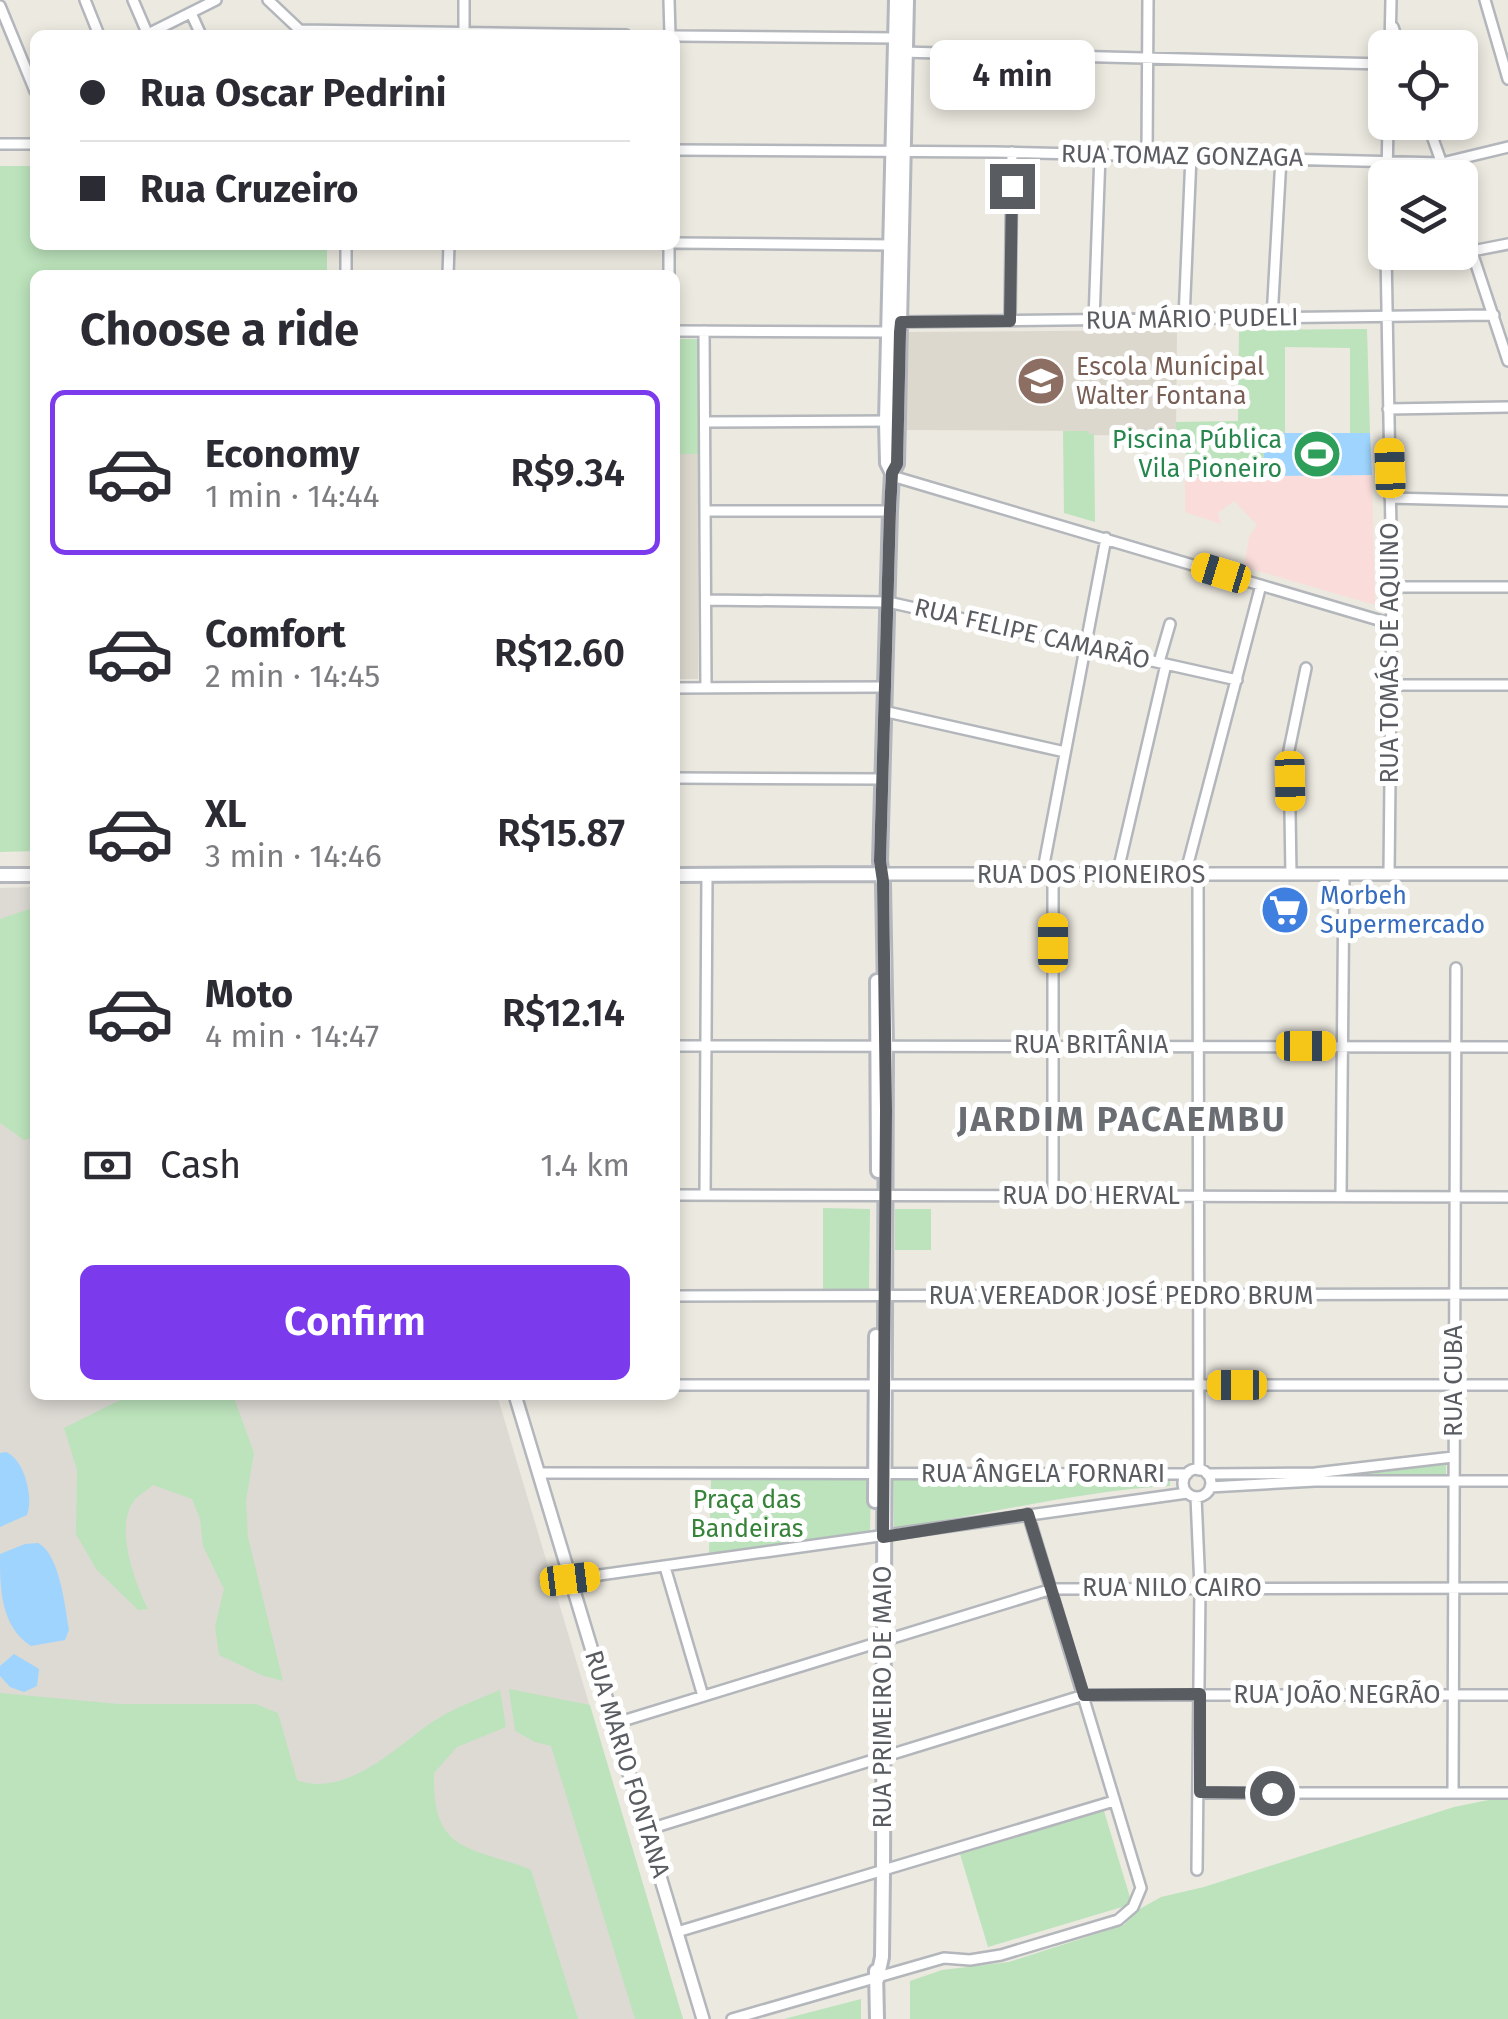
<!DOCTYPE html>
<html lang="en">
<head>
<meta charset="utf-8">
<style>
	body { margin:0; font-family:"Fira Sans",sans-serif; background:#f2f2f3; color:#2b2b33; height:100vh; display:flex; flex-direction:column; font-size:38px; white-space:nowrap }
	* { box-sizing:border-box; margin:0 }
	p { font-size:32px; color:#7c7c81 }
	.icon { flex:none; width:55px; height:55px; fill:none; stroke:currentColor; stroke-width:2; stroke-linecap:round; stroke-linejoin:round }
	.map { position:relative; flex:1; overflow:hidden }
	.side { position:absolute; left:30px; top:270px; width:650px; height:1130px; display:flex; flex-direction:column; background:#fff; border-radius:15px; box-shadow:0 5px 15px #0003 }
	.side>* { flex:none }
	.guide { position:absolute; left:30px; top:30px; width:650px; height:220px; border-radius:15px; box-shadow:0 5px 15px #0003; display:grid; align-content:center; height:220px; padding:0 50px; background:#fff }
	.controls { position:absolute; left:1368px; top:30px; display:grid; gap:20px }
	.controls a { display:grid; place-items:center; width:110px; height:110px; border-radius:15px; background:#fff; box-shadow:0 5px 15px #0003; font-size:50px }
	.end { position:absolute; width:45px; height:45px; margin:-22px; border:12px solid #595c61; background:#fff; box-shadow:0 0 0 5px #fff }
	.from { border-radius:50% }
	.bubble { position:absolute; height:70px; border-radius:15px; background:#fff; box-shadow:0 5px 15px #0003; font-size:32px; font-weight:600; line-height:70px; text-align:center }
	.car { position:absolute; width:30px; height:60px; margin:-30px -15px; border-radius:12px; box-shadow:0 0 8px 2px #0007; background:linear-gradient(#f5c518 24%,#345 0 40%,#f5c518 0 76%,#345 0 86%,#f5c518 0) }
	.guide b { display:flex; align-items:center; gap:35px; height:95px; font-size:38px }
	.guide b+b { border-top:2px solid #e1e1e2 }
	.guide i { width:25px; height:25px; background:#2b2b33 }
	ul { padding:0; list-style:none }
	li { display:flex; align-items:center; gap:30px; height:165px; margin:0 20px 15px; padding:0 30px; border:5px solid transparent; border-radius:15px }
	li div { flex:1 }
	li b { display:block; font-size:38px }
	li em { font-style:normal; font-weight:600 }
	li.current { border-color:#7c3aed }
	li>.icon { width:90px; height:90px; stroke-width:1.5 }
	h2 { padding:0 50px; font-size:45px; line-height:120px }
	.pay { display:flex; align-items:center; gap:25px; height:110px; padding:0 50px; font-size:38px }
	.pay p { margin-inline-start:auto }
	.cta { display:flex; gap:20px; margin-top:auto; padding:20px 50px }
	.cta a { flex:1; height:115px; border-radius:15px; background:#7c3aed; color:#fff; font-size:40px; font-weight:600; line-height:115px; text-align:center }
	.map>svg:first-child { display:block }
	.industrial { fill:#dddad4 }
	.education { fill:#dcd8ce }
	.medical { fill:#faddda }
	.green { fill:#bce3bc }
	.water { fill:#9ed4fd }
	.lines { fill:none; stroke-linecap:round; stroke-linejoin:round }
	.minor-casing { stroke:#b3b6bb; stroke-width:14 }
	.tertiary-casing { stroke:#b3b6bb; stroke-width:16 }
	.secondary-casing { stroke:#b4b7bd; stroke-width:18 }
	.minor { stroke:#fff; stroke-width:9 }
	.tertiary { stroke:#fff; stroke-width:11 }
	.secondary { stroke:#fff; stroke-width:12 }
	.route { stroke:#595c61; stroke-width:12 }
	.labels { text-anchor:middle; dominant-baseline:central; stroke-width:10; stroke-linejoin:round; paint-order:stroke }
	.street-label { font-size:25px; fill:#595c61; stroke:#fff }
	.education-label { font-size:25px; fill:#785e54; stroke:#fff; text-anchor:start }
	.leisure-label { font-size:25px; fill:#27864d; stroke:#fff; text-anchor:end }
	.shop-label { font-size:25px; fill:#366cbe; stroke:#fff; text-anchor:start }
	.park-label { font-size:25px; fill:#368339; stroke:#fff }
	.district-label { font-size:35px; font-weight:bold; letter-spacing:2.5px; fill:#6a6e73; stroke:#fff }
</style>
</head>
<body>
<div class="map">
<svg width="1508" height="2019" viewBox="0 0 1508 2019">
	<rect width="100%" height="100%" fill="#ece9e0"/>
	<path class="industrial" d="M35 887V1395H497L683 2019H0V888Z"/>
	<path class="education" d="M1177 330 1176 436 1088 435V431L906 430V332Z
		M675 454H698V679H675Z"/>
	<path class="medical" d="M1372 475 1375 605 1244 567 1249 537 1257 525 1234 501 1218 513 1221 524 1185 512V477Z"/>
	<path class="green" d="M0 166H35V245H327V275H35V851L0 852Z
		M1367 329 1370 433H1350V348L1285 347V433L1264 434V476H1186V436H1176V422L1238 421 1239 330Z
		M675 339H698V454H675Z
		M1063 431H1088L1089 434H1094L1095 522 1064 513Z
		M35 907V1137L24 1140 0 1123V919Z
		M823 1208 870 1209 869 1290H823Z
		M895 1209H931V1250H895Z
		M130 1395H233L254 1453 246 1501 248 1537 283 1681 261 1675 219 1655 215 1626 224 1589 203 1546 200 1519 192 1499 153 1485C148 1490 138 1495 134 1501 114 1527 135 1583 148 1609L138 1610 96 1569 76 1534 77 1470 64 1428Z
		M1446 1461V1475L1356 1474Z
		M1019 1475H1170V1486C1077 1491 987 1515 894 1528L893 1478 961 1479Z
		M711 1479H871L870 1531 709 1554Z
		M509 1689 590 1705 683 2019H635L551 1746 535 1742 515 1731Z
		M500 1690 506 1727 457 1747 434 1773C432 1855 470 1845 531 1870L578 2019H0V1693L119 1704H256L278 1713 297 1780C344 1798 394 1750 429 1724 451 1709 476 1700 500 1690Z
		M1508 1796V2019H910V1981L942 1970 1009 1962 1124 1925 1138 1910 1161 1897 1204 1887 1454 1807Z
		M1104 1811 1132 1904 988 1947 960 1854Z
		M861 1999V2019H784Z"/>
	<path class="water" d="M1264 433H1370L1372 475 1264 476Z
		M6 1452C24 1459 34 1497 27 1515L0 1527V1453Z
		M38 1543C60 1554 65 1608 69 1630L65 1640 31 1646C0 1626 0 1587 0 1554L25 1544Z
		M14 1654 39 1669 37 1686 24 1692 10 1687 0 1676V1666Z"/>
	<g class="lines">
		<g class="minor-casing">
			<path id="minor" d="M85 0 99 35
				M133 0 148 35
				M268 0 303 33
				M669 0 670 35
				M1485 0 1508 79
				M0 6 35 91
				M191 13 201 35
				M1393 27 1400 48
				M300 30 626 35
				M464 32V0
				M148 34 216 0
				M675 36 898 38
				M1390 48 1391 0
				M901 52 1385 64
				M1427 122 1447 178
				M0 144H35
				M675 150 994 152 1442 163 1508 147
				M1147 155 1148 0
				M1387 178 1388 122
				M1460 216 1508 361
				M675 243 892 245
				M346 245V275
				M1472 251 1508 244
				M1386 252 1392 587 1389 874
				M448 275 449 245
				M669 275V245
				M1272 318 1281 158
				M1184 319 1191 156
				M1094 320 1100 154
				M1010 321 1012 152
				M897 322 1494 315
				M675 331 892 332
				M704 331 706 688
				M1388 409 1508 407
				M705 422 892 421
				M892 476 1392 624
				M1390 498 1508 501
				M705 511H890
				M1392 587H1508
				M706 600 888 602 1237 680
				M1159 662 1170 624
				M1391 685H1508
				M675 688 884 687
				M883 711 1065 752
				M675 778 882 779
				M1291 874 1289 750 1306 668
				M1042 875 1106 538
				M1117 875 1166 664
				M1185 875 1261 585
				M1198 875 1199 1470
				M675 1046 1508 1047
				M675 1195 1508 1197
				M705 1195 707 875
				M1053 1196V875
				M1341 1196 1344 874
				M675 1296 1508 1294
				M675 1385H1508
				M1183 1483a14 14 0 1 1 28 0a14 14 0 1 1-28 0Z
				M539 1473 1187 1474
				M1207 1474 1315 1473 1453 1457
				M1210 1487 1315 1481H1508
				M1196 1497 1200 1588 1197 1870
				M665 1567 703 1696
				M571 1579 1187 1493
				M616 1723 1052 1589 1508 1588
				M1200 1793H1508
				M1453 1793 1456 968
				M646 1830 1084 1695H1508
				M677 1932 1114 1801
				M732 2019 944 1958 970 1960 1001 1955 1118 1920 1133 1907 1141 1888 1028 1514"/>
		</g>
		<g class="tertiary-casing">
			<path id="tertiary" d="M880 874H1508
				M515 1395 703 2019"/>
		</g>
		<g class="secondary-casing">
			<path id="secondary" d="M892 473 887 463 886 422 896 0
				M0 875H35
				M675 875 880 874
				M877 981 878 1171
				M875 1501 876 1336
				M876 1971 877 2019
				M877 1980 882 1957 883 1872 886 1046 883 884 880 861 890 511 892 473 897 464 907 0"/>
		</g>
		<use href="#minor" class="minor"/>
		<use href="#tertiary" class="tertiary"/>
		<use href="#secondary" class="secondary"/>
	</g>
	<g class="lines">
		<path class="route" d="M1012 186 1010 321 901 322 900 332 897 464 892 473 890 510 880 861 883 881 886 1110 883 1537 1028 1514 1084 1695 1200 1694V1792L1272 1793"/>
	</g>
	<defs>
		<g id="school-disc" transform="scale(2.5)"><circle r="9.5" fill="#8d6e63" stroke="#fff"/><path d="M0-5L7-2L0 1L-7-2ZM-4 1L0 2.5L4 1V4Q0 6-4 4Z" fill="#fff"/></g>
		<g id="stadium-disc" transform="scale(2.5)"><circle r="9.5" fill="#2e9e5b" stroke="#fff"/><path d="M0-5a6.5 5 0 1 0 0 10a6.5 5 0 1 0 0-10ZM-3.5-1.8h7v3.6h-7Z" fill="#fff"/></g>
		<g id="supermarket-disc" transform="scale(2.5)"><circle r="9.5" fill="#3f7fe0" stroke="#fff"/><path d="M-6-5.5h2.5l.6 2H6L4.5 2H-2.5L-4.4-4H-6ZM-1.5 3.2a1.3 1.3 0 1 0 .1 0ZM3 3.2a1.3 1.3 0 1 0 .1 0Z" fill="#fff"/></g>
	</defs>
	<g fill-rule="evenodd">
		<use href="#school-disc" x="1041" y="381"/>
		<use href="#stadium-disc" x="1317" y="454"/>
		<use href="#supermarket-disc" x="1285" y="910"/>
	</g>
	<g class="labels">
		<g class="street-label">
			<text transform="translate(1182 156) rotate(1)">RUA TOMAZ GONZAGA</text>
			<text transform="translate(1192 319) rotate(-1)">RUA MÁRIO PUDELI</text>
			<text transform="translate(1032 634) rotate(13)">RUA FELIPE CAMARÃO</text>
			<text transform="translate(1390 653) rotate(-90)">RUA TOMÁS DE AQUINO</text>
			<text x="1091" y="875">RUA DOS PIONEIROS</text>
			<text x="1091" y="1045">RUA BRITÂNIA</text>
			<text x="1091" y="1196">RUA DO HERVAL</text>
			<text x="1121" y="1296">RUA VEREADOR JOSÉ PEDRO BRUM</text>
			<text transform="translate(1454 1381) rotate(-90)">RUA CUBA</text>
			<text x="1043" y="1474">RUA ÂNGELA FORNARI</text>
			<text x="1172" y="1588">RUA NILO CAIRO</text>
			<text x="1337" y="1695">RUA JOÃO NEGRÃO</text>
			<text transform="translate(883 1697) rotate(-90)">RUA PRIMEIRO DE MAIO</text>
			<text transform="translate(627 1764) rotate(73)">RUA MARIO FONTANA</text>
		</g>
		<g class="education-label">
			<text x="1076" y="367">Escola Munícipal<tspan x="1076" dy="29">Walter Fontana</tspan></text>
		</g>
		<g class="leisure-label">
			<text x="1282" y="440">Piscina Pública<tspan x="1282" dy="29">Vila Pioneiro</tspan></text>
		</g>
		<g class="shop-label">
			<text x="1320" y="896">Morbeh<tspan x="1320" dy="29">Supermercado</tspan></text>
		</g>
		<g class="park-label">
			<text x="747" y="1500">Praça das<tspan x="747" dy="29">Bandeiras</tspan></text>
		</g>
		<g class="district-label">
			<text x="1122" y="1119">JARDIM PACAEMBU</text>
		</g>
	</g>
</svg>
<div class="controls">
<a><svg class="icon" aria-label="locate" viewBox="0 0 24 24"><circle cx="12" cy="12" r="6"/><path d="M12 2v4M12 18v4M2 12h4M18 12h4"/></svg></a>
<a><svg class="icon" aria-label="layers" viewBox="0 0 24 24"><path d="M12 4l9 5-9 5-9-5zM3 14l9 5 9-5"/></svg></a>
</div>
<i class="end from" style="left:1272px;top:1793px"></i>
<i class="end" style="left:1012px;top:186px"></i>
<div class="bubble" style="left:930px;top:40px;width:165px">4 min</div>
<i class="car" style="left:1390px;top:468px;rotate:358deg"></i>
<i class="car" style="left:1221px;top:573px;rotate:287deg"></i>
<i class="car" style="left:1290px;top:781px;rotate:179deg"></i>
<i class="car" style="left:1053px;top:943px;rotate:0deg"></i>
<i class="car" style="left:1306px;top:1046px;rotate:90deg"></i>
<i class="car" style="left:1237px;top:1385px;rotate:270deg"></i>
<i class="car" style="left:570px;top:1579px;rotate:83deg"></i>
<div class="guide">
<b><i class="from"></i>Rua Oscar Pedrini</b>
<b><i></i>Rua Cruzeiro</b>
</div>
<section class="side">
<h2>Choose a ride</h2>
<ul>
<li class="current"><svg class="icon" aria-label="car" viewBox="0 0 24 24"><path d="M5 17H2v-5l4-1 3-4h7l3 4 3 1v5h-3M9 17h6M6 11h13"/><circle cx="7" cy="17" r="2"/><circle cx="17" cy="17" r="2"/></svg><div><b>Economy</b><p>1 min · 14:44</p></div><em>R$9.34</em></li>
<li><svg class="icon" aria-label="car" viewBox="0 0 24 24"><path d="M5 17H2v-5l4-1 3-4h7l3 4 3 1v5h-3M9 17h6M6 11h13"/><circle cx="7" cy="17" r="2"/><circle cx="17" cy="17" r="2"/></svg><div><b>Comfort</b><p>2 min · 14:45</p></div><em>R$12.60</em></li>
<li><svg class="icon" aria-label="car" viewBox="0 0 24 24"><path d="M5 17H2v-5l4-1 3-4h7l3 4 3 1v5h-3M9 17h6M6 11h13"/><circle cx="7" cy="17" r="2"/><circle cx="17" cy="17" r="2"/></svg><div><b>XL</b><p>3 min · 14:46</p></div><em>R$15.87</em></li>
<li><svg class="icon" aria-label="car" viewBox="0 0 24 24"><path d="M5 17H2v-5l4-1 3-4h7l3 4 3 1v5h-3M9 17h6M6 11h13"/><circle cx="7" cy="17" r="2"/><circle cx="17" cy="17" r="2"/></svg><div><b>Moto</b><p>4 min · 14:47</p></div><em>R$12.14</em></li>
</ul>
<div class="pay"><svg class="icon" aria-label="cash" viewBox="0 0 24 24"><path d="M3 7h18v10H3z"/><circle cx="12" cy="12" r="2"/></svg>Cash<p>1.4 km</p></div>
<div class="cta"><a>Confirm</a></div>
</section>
</div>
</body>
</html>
